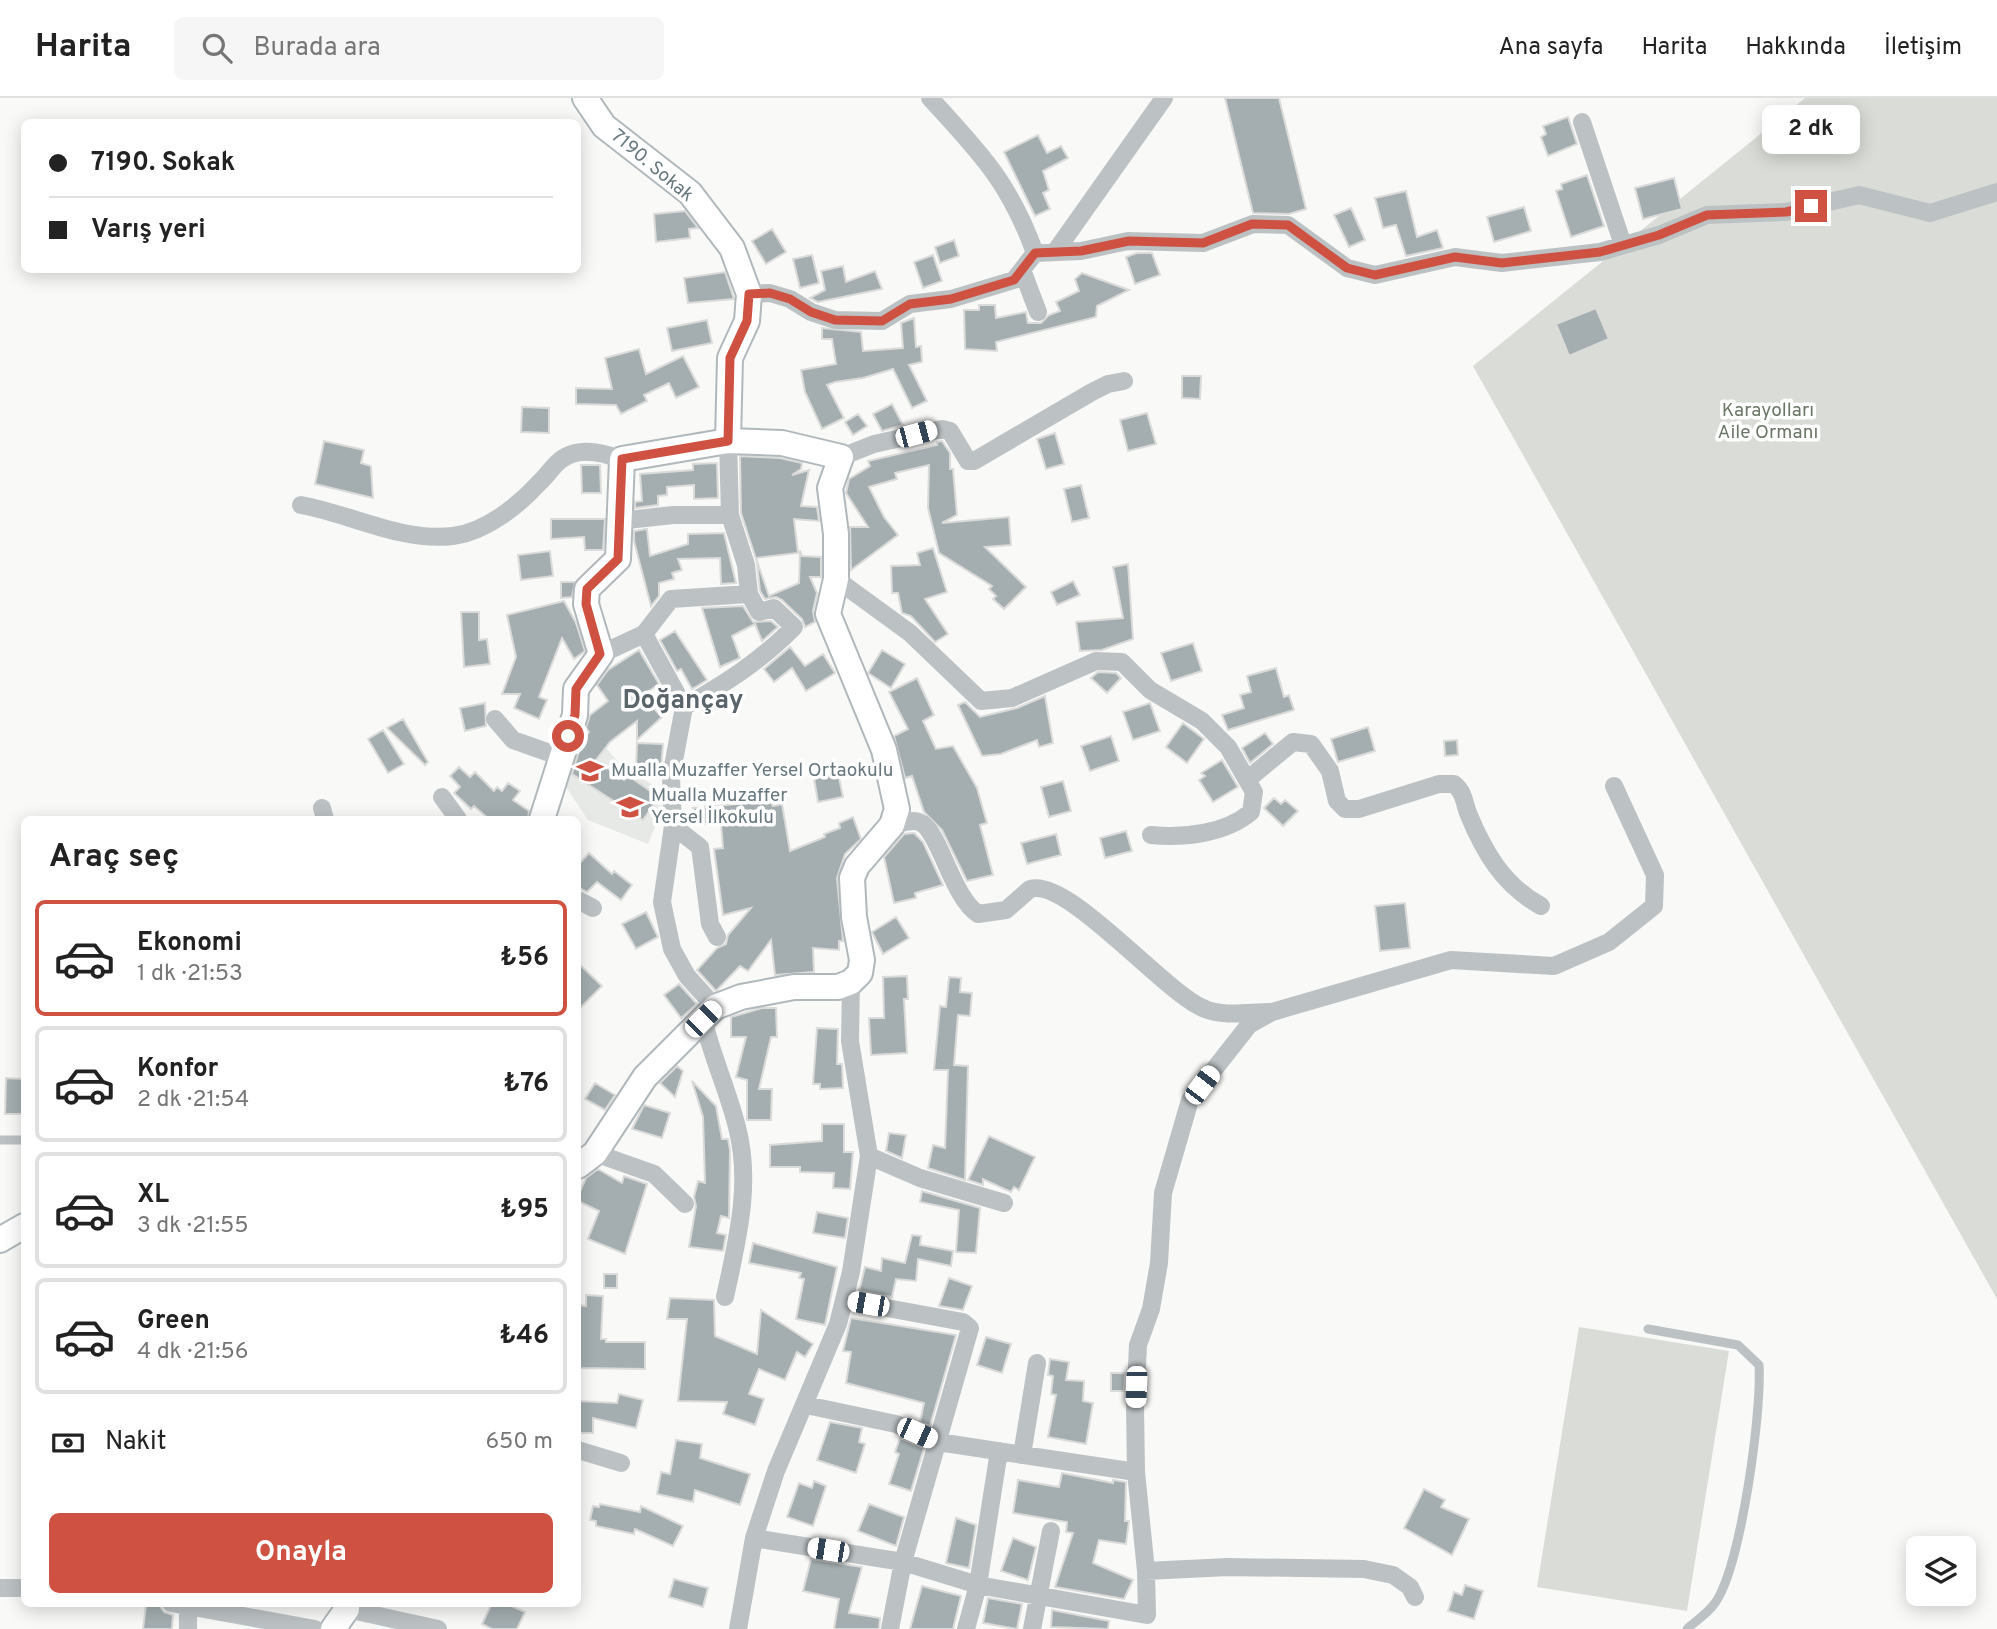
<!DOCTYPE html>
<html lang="tr">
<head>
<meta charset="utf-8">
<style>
	body { margin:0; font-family:Overpass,sans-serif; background:#f6f6f6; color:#222; height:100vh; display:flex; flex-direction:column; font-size:26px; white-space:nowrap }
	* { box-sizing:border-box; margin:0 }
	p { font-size:23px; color:#767676 }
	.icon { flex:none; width:38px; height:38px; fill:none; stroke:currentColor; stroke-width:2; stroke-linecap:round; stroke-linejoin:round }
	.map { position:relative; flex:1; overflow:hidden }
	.side { position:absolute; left:21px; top:718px; width:560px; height:791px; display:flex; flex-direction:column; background:#fff; border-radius:10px; box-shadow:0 4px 18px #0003 }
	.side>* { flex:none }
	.top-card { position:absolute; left:21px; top:21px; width:560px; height:154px; border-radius:10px; box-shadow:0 4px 18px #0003; display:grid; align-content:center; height:154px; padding:0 28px; background:#fff }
	.fabs { position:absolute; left:1906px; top:1438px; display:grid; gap:14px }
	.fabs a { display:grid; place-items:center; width:70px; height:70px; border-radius:10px; background:#fff; box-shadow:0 4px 18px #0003; font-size:35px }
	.end { position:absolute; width:32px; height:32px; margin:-16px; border:9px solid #cf5141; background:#fff; box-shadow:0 0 0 4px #fff }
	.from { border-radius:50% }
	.bubble { position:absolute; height:49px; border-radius:10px; background:#fff; box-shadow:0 4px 18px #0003; font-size:23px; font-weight:700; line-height:49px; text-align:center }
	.car { position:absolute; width:21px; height:42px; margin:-21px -10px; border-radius:9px; box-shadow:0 0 5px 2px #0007; background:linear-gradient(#fff 24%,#345 0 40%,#fff 0 76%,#345 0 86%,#fff 0) }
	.top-card b { display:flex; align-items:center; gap:24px; height:66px; font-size:26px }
	.top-card b+b { border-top:2px solid #e0e0e0 }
	.top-card i { width:18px; height:18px; background:#222 }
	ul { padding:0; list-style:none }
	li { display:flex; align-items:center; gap:21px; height:116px; margin:0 14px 10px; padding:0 14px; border:4px solid #e0e0e0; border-radius:10px }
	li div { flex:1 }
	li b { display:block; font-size:26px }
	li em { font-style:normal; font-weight:700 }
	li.selected { border-color:#cf5141 }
	li>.icon { width:63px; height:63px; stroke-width:1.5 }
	h2 { padding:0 28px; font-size:32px; line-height:84px }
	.pay { display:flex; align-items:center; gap:18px; height:77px; padding:0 28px; font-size:26px }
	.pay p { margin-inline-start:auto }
	.primary-button { display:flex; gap:14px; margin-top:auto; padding:14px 28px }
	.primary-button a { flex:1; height:80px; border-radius:10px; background:#cf5141; color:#fff; font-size:28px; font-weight:700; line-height:80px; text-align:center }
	header { display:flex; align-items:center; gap:42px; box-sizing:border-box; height:98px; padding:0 35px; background:#fff; border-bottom:2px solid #e0e0e0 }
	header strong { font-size:33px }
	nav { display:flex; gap:38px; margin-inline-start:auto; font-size:24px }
	.search { width:490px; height:63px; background:#f6f6f6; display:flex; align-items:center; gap:18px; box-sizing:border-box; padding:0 24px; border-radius:10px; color:#767676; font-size:26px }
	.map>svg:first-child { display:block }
	.built { fill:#e7e9e7 }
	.green { fill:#daddd7 }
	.building { fill:#a4aeb1; stroke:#dbdbd9; stroke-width:2 }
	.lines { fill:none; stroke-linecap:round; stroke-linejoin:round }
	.secondary-casing { stroke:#b1b8bb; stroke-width:28 }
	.lane { stroke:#bcc2c4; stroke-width:9 }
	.street { stroke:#bcc2c4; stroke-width:18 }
	.secondary { stroke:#fff; stroke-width:24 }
	.route { stroke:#cf5141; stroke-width:9 }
	.labels { text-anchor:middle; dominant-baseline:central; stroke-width:7; stroke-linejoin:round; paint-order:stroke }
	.street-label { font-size:19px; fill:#67787e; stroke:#fff }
	.park-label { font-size:19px; fill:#6b7766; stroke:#fff }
	.poi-label { font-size:19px; fill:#67787e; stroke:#fff; text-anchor:start }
	.district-label { font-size:26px; font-weight:bold; fill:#59656a; stroke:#fff }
</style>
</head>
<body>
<header>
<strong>Harita</strong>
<div class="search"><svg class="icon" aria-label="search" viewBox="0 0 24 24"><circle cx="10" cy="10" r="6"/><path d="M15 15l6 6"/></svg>Burada ara</div>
<nav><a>Ana sayfa</a><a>Harita</a><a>Hakkında</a><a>İletişim</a></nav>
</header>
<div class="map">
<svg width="1997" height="1531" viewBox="0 0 1997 1531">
	<rect width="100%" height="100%" fill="#f9f9f7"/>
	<path class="built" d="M578 630 606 650 622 668 668 696 648 746 588 722 558 677Z"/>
	<path class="green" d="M1805 0H1997V1201L1473 268Z
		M1579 1229 1729 1253 1687 1513 1537 1489Z"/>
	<path class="building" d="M1225 0H1279L1306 111 1289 116 1253 115Z
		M1568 19 1577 46 1548 58 1541 39 1546 36 1543 28Z
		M1038 37 1047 55 1061 48 1068 60 1043 73 1049 92 1043 95 1050 111 1035 118 1004 54Z
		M1587 77 1604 128 1571 139 1556 93 1562 91 1561 86Z
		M1674 80 1682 111 1643 121 1635 90Z
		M1406 93 1417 139 1437 132 1443 150 1406 158 1396 127 1383 130 1375 100Z
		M1524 109 1531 133 1494 144 1487 119Z
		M1351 110 1365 142 1349 149 1334 117Z
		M685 113 698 130 689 131 690 140 656 144 654 116Z
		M772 131 786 154 766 166 752 143Z
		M954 142 959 158 940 165 935 149Z
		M1137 155H1152L1160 177 1135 186 1126 159Z
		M812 157 819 185 800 190 793 161Z
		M933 157 942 183 923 190 914 164Z
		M843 168 846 184 875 173 882 191 818 204 810 200 825 192 821 173Z
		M725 174 734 201 688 205 684 180Z
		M1082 175 1129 192 1097 208 1096 219 996 244 997 253 965 251 964 212H979V207H995L996 220 1026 214 1028 225H1041L1049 217 1060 213 1056 204 1079 193 1075 181Z
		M1596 210 1609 241 1569 258 1556 226Z
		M914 220 916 249 921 248 922 264 909 267 927 303 912 310 893 271 863 280 835 284 827 287 844 320 822 331 805 294 801 272 836 266 832 241H822V230L861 234 863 253 903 250 901 225Z
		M707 222 712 245 672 253 667 230Z
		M639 251 646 276 683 258 699 289 676 300 669 285 644 297 647 303 621 316 616 307 576 306V290L612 291 605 260Z
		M1182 278H1201L1200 301 1182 300Z
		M892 306 903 327 882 333 873 316Z
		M522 309 549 310V335L521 334Z
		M1147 315 1156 346 1128 353 1120 322Z
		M858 316 867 328 853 337 845 324Z
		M1055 335 1064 366 1046 371 1037 341Z
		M324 343 364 352 361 365 371 368 373 400 315 386Z
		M942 343 950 355V371H953L957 417 942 425 1009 419 1011 447 985 449 1026 489 1004 511 993 501 996 498 989 491 992 488 939 455 928 410 929 367 895 375 897 381 869 389 884 419 898 437 851 472 850 429H868L846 395 849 381 870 368 868 363 937 347V344Z
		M740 358 780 360 802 365 801 371 792 377 809 372 801 408 817 409 819 423 794 421 798 455 756 460 769 498 799 485 800 452 802 458 821 459V479H810L817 495 813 513 815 524 805 529 802 521 782 502 776 499 765 501 760 493 757 464 741 415Z
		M717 365 718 400 694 401V387L667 389V397L658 398V407L635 410V404L642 403 640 376 693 372V366Z
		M581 367H600L601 395H582Z
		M1081 387 1089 420 1072 424 1064 391Z
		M551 421H605L603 452H585L584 439 551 441Z
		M647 431 650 458 688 446V436L724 435 736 485 721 486 720 460 678 461 682 472 672 475 674 481 659 485V498L651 508 634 443V433Z
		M933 450 947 494 925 501 948 536 935 544 911 518 902 515 898 495H892L891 468 920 467 917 455Z
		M550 453 553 478 521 482 518 457Z
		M1128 466 1133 541 1102 552 1080 553 1076 524 1123 520 1113 469Z
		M1073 483 1080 497 1057 507 1051 494Z
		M561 484H575L572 499 561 500Z
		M564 503 576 525 585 553 574 561 562 540 539 599 547 602 539 621 514 610 520 596H502L516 559 507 517Z
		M743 508 753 524 771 523 778 529 762 543 755 526 732 538 740 560 720 569 702 510Z
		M461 514H479V542L487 541 490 566 464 569Z
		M675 533 707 582 692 591 681 571 677 573 660 542Z
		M1193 545 1202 573 1171 583 1161 555Z
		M790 549 805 568 823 556 835 575 806 593 792 570 774 584 764 571Z
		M639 552 659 586 642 598 662 619 637 642V623L610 644 596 662 624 682 627 677 659 699 643 722 572 676 582 643 589 634 586 630 590 617 608 603 597 587 608 572Z
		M882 552 905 566 891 590 868 575Z
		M1276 570 1284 599 1289 597 1294 612 1228 632 1222 617 1244 610 1240 597 1251 594 1247 578Z
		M1098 574 1116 575 1121 580 1107 595 1091 580Z
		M917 580 934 617 923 623 936 651 953 648 977 690 987 725 980 727 993 777 967 783 942 732 924 714 912 678 905 680 894 638 908 631 889 594Z
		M1045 598 1053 645 1039 649 1037 642 1001 656 982 658 958 607 965 604 980 619 1017 610Z
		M485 605 486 628 465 633 460 610Z
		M1150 605 1160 633 1133 642 1123 614Z
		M403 621 428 664 425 667 387 630Z
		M1183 625 1204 641 1187 665 1166 649Z
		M1368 629 1375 653 1338 664 1331 641Z
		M383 632 404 666 388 675 368 641Z
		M1265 635 1273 646 1250 665 1242 650Z
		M1111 638 1119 663 1090 673 1081 648Z
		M1457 642 1458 657 1445 658 1444 643Z
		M637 645 663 646 661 672 636 671Z
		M1222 662 1238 689 1213 704 1199 682 1205 678 1201 675Z
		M459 669 470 679 475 674 494 693 497 689 502 693 508 685 520 693 513 702 529 713 528 721H489L474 708 471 711 454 695 460 689 450 678Z
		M838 675 843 699 818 704 814 680Z
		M1063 683 1071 713 1049 719 1041 689Z
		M1274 700 1281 706 1285 702 1298 713 1283 728 1264 710Z
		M770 703 773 708 782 706 790 753 825 739 824 736 840 730 839 725 853 719 861 741 845 756 837 780 843 843H839V852L813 850 814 874 775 877 771 842 748 873 740 868 716 893 697 872 717 850 726 846 728 837 751 810 723 817 714 751 723 750 721 726H693V710Z
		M1126 733 1132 753 1105 760 1100 740Z
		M914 735 923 744 943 787 915 795 916 800 894 805 884 759 904 736Z
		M1056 736 1061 757 1027 766 1021 745Z
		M589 755 612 776 614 773 632 787 621 802 597 784 587 794 578 789V767Z
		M1405 805 1410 850 1380 853 1375 808Z
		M646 814 658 839 636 851 622 826Z
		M896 819 909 840 883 856 872 834Z
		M578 865 602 888 578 912Z
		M907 878 908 901H904L907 955 871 957 869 920H884L883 879Z
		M949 879 961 880 960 894 972 895 970 918 958 917 954 967 968 968 965 1082 928 1070 933 1047 945 1050 948 972H934L940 908 946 909Z
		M679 886 697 906 681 920 664 897Z
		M762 910H776L777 939H771L759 991H772L771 1022H747V982L736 979 746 939H731V919Z
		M817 930 838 931 837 966H842L843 990 820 991V986H813Z
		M677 968 683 973 675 999 660 985Z
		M6 980 24 981V1016H5Z
		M692 983 716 1008 722 1041H728L730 1052 729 1120 721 1118 717 1135 726 1137 723 1153 689 1149 696 1108 694 1099 698 1083 705 1085 703 1019Z
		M595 985 615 997 605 1012 585 1001Z
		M644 1007 670 1015 662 1040 632 1031Z
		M822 1026H844V1054H853L850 1091 833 1090 834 1075 800 1074V1069H770V1047L822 1043Z
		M889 1035 906 1037 902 1060 886 1053Z
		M989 1038 1035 1059 1019 1092 1014 1089 1011 1094 983 1081V1087L968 1082Z
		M598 1071 622 1085 624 1078 647 1086 625 1156 588 1141 599 1113 578 1103V1098L586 1080Z
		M922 1093 980 1110 976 1155 956 1154 959 1112 920 1104Z
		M817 1114 848 1120 845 1140 813 1135Z
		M912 1137 921 1138 920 1147 953 1153 951 1168 918 1161 916 1183 896 1181 892 1199 859 1193 865 1169 881 1173 882 1160 905 1165Z
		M753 1145 837 1169 825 1227 796 1221 804 1181 799 1180 801 1175 749 1165Z
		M604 1176H617V1190H604Z
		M949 1180 972 1188 963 1212 939 1208Z
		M586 1197 603 1198 601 1241H606V1244H645V1271L578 1270V1207L586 1208Z
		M670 1200 714 1202 715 1238 757 1256 761 1212 813 1246 805 1259 797 1254 785 1282 759 1271 749 1296 764 1301 755 1327 723 1316 727 1304 678 1303 687 1221H667Z
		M851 1220 956 1237 930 1328 920 1324 924 1305 846 1285 851 1254 843 1253Z
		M986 1239 1011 1246 1002 1275 977 1267Z
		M1050 1261 1069 1264 1066 1282 1084 1283 1083 1303 1093 1305 1086 1346 1048 1339 1056 1297 1051 1296 1053 1278 1048 1277Z
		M1111 1275H1125L1124 1293H1111Z
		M619 1296 643 1302 636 1330 593 1320V1335H578V1303L617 1305Z
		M830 1324 862 1330 859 1344 865 1346 856 1375 817 1362Z
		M900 1340 924 1350 911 1393 889 1386 899 1356 895 1354Z
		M676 1342 702 1346 700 1360 750 1376 740 1407 695 1392 693 1404 657 1396 661 1374 670 1376Z
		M1062 1375 1113 1385V1382L1126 1384 1125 1423H1129L1126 1446 1099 1442 1093 1465 1133 1482 1124 1501 1055 1489 1073 1435 1066 1434 1067 1424 1013 1415 1018 1382 1059 1389Z
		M814 1383 826 1388 813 1428 787 1419 799 1385 812 1390Z
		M1424 1391 1445 1402 1441 1409 1469 1421 1452 1457 1404 1430Z
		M600 1406 640 1414 641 1408 683 1428 673 1448 635 1431 634 1436 596 1428V1423L590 1422 593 1408 599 1409Z
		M869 1406 904 1419 896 1448 858 1433Z
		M956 1420 976 1427 969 1470 946 1465Z
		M1013 1440 1036 1449 1028 1482 1001 1473Z
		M811 1461 862 1469 849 1515 880 1520 879 1531H834L839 1501 803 1493Z
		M674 1481 708 1490 703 1509 669 1499Z
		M1465 1487 1483 1493 1474 1521 1448 1513 1454 1494 1462 1497Z
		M922 1488 961 1498 953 1531H910Z
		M988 1500 1022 1506 1017 1531 983 1525Z
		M492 1505H505L525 1514 517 1531H492L482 1526Z
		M146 1507 160 1508 164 1514 173 1517 172 1531H143Z
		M1052 1512 1109 1523 1108 1531 1051 1529Z"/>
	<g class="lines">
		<g class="secondary-casing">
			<path id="secondary" d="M542 721 575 617 576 591 601 556 586 506 587 491 618 461 622 361 728 343 730 260 747 223 749 196 732 150 690 95 604 28 585 0
				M578 1068 595 1055 645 979 715 909 741 899 794 889H838L851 884 860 875 862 862 854 819 852 780 857 768 892 727 897 711 884 652 828 516 836 481V436L830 390 841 359 782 345 728 343
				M0 1142 24 1128
				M333 1531 347 1511V1505"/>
		</g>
		<path class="lane" d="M1 1042H24
			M1648 1231 1738 1247 1759 1267C1762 1313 1741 1469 1715 1505 1708 1515 1696 1523 1687 1531"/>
		<path class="street" d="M930 0C980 55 1009 83 1035 155
			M1582 24 1623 147
			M1055 154 1164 0
			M1022 172 1038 214
			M749 196 770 195 790 201 811 214 835 222 882 223 910 206 951 201 1014 182 1035 155 1081 153 1128 143 1203 145 1253 126 1288 127 1347 170 1375 177 1455 159 1502 165 1600 154 1659 137 1707 117 1786 114 1859 97 1930 115 1997 94
			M841 359 874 346 942 331 950 333 968 363H974L1092 294 1108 286 1124 283
			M301 407C351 416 401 444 453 438 485 434 518 408 539 385 552 373 556 360 575 355 591 351 607 357 622 361
			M618 423 673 417H730
			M836 481 910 535 981 603 1012 600 1096 563 1122 564 1150 592 1202 623 1228 649 1254 694 1251 714C1225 736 1184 740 1151 737
			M644 536 671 501 749 496
			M601 556 644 536 684 609 671 679 673 728 662 804 672 851 687 878 715 909
			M684 609C724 586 761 563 794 529L774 510 759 514 749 496 746 467 730 417 728 343
			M495 621 513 642 561 659
			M1248 681 1293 644 1311 646 1330 673 1337 703 1345 711H1359L1439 686H1454C1464 694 1464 704 1468 715 1484 754 1503 787 1541 808
			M442 699 458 721
			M322 710 325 721
			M892 727C900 726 912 721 919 724 939 730 951 798 978 816L1006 812 1030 791C1068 779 1164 895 1205 911 1224 919 1250 914 1270 914
			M673 728 700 749 710 826 717 839
			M578 802 593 810
			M703 921C712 958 728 993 737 1029 752 1086 737 1143 725 1199
			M595 1055 654 1076 685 1106
			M869 1058 920 1080 1004 1105
			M844 1202 963 1224 970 1230 903 1464 890 1531
			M806 1307 896 1326 938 1344 1136 1374
			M578 1352 621 1365
			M1022 1357 1037 1265
			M754 1440 903 1464 978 1487 1147 1517 1146 1473 1136 1374 1135 1309 1138 1247 1151 1211 1159 1165 1163 1095 1190 1002 1249 927 1272 914 1451 862 1554 868 1609 844 1654 808 1655 777 1614 688
			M1146 1473 1228 1469 1364 1471 1393 1477 1410 1489 1415 1499
			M0 1490H24
			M171 1505 315 1531
			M347 1511 438 1531
			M188 1531V1509
			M738 1531 754 1440 776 1373 838 1226 851 1174 869 1058 850 943 851 884
			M966 1531 978 1487 999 1353
			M1032 1531 1051 1433"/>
		<use href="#secondary" class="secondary"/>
	</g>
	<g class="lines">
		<path class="route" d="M568 638 575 617 576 591 600 556 586 506 587 491 618 461 622 361 728 343 730 260 747 223 749 196 770 195 790 201 811 214 835 222 882 223 910 206 951 201 1014 182 1035 155 1081 153 1129 143 1203 145 1252 126 1288 127 1347 170 1375 177 1455 159 1502 165 1600 154 1659 137 1707 117 1786 114 1811 108"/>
	</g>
	<defs>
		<g id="school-bare" transform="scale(2.1)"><path d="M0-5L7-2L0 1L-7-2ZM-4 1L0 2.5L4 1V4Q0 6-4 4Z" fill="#cf5141" stroke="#fff" stroke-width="2.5" paint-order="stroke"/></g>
	</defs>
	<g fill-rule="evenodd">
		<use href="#school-bare" x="590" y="673"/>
		<use href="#school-bare" x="630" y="709"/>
	</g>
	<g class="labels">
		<g class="street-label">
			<text transform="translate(652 68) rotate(40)">7190. Sokak</text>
		</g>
		<g class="park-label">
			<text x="1768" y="313">Karayolları<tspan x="1768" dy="22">Aile Ormanı</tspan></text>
		</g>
		<g class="poi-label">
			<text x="611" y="673">Mualla Muzaffer Yersel Ortaokulu</text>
			<text x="651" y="698">Mualla Muzaffer<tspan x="651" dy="22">Yersel İlkokulu</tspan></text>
		</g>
		<g class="district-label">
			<text x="683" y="603">Doğançay</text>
		</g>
	</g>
</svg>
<div class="fabs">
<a><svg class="icon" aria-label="layers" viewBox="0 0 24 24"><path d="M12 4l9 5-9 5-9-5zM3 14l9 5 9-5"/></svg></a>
</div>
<i class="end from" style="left:568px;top:638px"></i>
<i class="end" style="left:1811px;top:108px"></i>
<div class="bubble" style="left:1762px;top:7px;width:98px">2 dk</div>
<i class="car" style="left:916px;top:336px;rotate:75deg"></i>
<i class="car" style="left:703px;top:921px;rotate:45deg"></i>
<i class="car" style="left:1202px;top:987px;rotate:37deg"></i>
<i class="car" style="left:868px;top:1206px;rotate:280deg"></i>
<i class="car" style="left:1136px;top:1289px;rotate:182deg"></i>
<i class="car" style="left:917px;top:1335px;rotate:114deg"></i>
<i class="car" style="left:828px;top:1452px;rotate:279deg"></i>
<div class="top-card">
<b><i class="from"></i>7190. Sokak</b>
<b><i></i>Varış yeri</b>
</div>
<section class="side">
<h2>Araç seç</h2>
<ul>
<li class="selected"><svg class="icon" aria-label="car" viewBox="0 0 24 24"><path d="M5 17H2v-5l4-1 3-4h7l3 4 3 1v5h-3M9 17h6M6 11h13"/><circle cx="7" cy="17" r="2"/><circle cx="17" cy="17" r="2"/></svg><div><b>Ekonomi</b><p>1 dk · 21:53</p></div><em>₺56</em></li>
<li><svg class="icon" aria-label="car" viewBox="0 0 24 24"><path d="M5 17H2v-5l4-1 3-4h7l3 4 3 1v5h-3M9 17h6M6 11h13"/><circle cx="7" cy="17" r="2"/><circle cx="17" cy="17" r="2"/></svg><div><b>Konfor</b><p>2 dk · 21:54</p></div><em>₺76</em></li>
<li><svg class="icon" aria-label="car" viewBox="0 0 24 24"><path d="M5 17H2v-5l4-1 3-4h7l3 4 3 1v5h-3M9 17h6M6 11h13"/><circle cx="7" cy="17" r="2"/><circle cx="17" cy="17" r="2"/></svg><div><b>XL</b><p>3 dk · 21:55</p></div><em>₺95</em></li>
<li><svg class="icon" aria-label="car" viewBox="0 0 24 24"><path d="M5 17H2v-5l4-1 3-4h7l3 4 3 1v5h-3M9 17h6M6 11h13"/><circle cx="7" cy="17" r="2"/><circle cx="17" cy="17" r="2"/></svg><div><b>Green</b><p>4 dk · 21:56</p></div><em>₺46</em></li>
</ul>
<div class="pay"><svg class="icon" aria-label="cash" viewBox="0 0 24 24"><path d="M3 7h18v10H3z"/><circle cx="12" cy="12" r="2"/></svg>Nakit<p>650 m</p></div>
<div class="primary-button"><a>Onayla</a></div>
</section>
</div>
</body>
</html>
